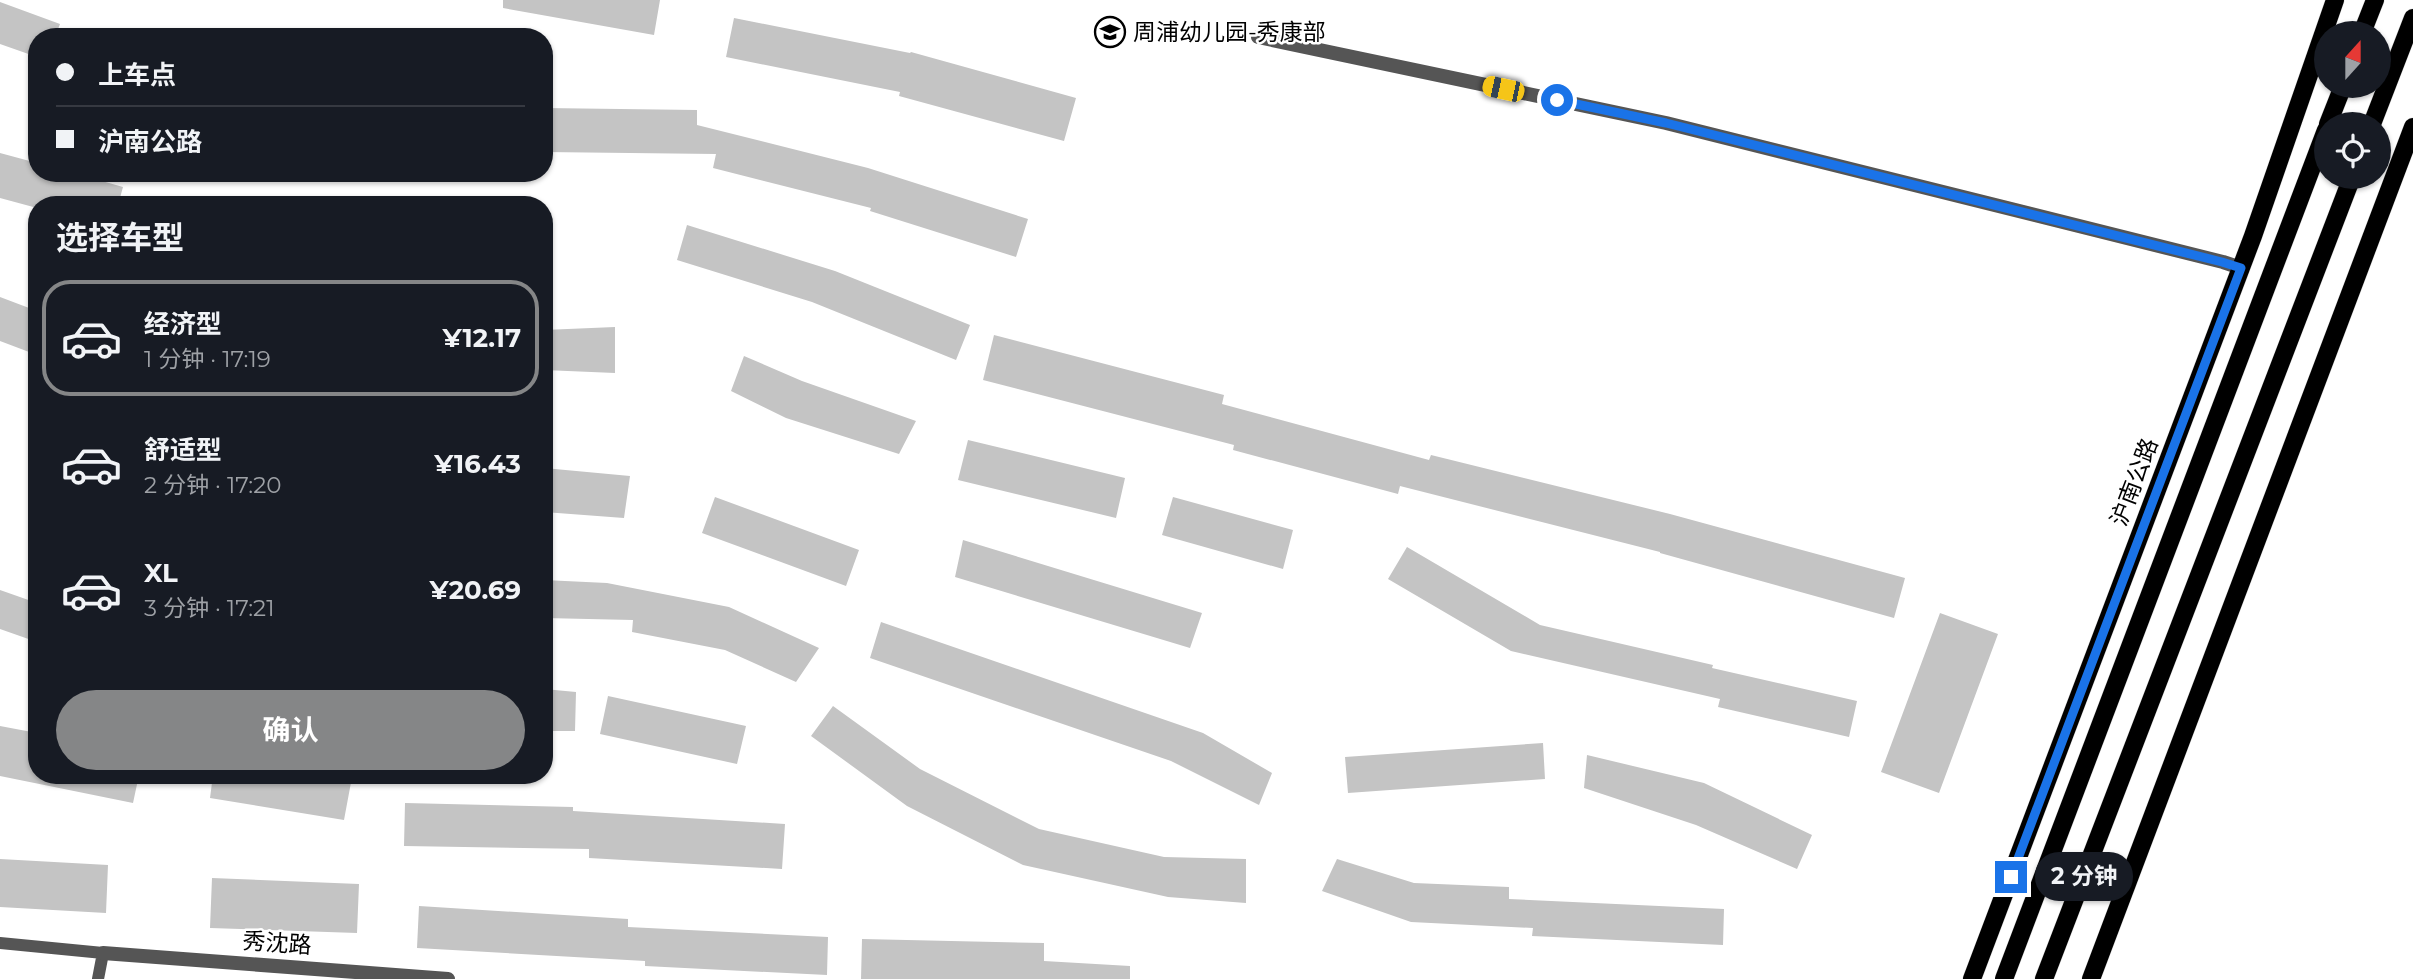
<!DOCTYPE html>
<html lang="zh">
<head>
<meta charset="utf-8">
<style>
	body { margin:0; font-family:Montserrat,"Noto Sans SC",sans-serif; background:#20242c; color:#f1f3f6; height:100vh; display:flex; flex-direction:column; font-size:26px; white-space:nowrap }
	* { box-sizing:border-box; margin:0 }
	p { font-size:23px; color:#9ea1a6 }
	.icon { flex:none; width:38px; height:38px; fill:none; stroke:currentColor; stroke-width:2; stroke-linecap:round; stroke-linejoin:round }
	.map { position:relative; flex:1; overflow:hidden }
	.details { position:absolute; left:28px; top:196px; width:525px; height:588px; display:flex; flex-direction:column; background:#171b24; border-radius:28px; box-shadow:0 2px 5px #0004 }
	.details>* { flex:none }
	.banner { position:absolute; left:28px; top:28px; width:525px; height:154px; border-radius:28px; box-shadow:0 2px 5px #0004; display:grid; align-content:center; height:154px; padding:0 28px; background:#171b24 }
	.needle { width:46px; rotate:21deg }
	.controls { position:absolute; left:2314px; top:21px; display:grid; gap:14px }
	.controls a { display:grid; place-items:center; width:77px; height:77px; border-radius:50%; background:#171b24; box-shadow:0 2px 5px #0004; font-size:35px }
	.end { position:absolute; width:32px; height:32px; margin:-16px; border:9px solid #1a73e8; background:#fff; box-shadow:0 0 0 4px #fff }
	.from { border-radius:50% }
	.bubble { position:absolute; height:49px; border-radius:24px; background:#171b24; box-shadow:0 2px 5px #0004; font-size:23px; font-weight:700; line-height:49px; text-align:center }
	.car { position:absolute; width:21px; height:42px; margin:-21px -10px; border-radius:9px; box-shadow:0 0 5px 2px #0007; background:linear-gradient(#f5c518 24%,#345 0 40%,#f5c518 0 76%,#345 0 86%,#f5c518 0) }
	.banner b { display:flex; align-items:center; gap:24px; height:66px; font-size:26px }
	.banner b+b { border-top:2px solid #363941 }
	.banner i { width:18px; height:18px; background:#f1f3f6 }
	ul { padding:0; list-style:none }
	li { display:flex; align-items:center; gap:21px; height:116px; margin:0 14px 10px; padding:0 14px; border:4px solid transparent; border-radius:28px }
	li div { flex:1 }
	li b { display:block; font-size:26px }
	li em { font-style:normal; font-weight:700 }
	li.on { border-color:#858687 }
	li>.icon { width:63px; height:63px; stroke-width:1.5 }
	h2 { padding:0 28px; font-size:32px; line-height:84px }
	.action { display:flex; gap:14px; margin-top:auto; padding:14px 28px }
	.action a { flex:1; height:80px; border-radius:42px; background:#858687; color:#fff; font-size:28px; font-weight:700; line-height:80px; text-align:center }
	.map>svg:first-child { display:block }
	.building { fill:#c4c4c4 }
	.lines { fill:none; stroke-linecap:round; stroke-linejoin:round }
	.primary-casing { stroke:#dbdbdb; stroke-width:19 }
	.lane { stroke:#555; stroke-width:12 }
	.street { stroke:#555; stroke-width:14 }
	.primary { stroke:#000; stroke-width:18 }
	.primary-bridge-casing { stroke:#dbdbdb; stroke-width:19; stroke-linecap:butt }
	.primary-bridge { stroke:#000; stroke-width:18 }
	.route { stroke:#1a73e8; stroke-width:9 }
	.labels { text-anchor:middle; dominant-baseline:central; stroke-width:5; stroke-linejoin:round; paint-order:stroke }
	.poi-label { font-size:23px; fill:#000; stroke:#fff; text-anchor:start }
	.street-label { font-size:23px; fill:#000; stroke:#fff }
</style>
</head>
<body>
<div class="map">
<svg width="2413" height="979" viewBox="0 0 2413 979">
	<rect width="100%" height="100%" fill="#fff"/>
	<path class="building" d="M503 0H660L654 35 503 8Z
		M0 2 60 24 55 37H37V57L0 44Z
		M734 18 910 53 911 52 1076 98 1064 141 899 96 900 92 726 57Z
		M544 108 697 110V125L868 168 1028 219 1016 257 870 211 871 208 713 168 716 154 544 152Z
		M0 153 37 163V173H74L123 187 118 205H37V208L0 198Z
		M687 225 835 271 970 325 956 360 812 302 677 260Z
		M0 297 37 311V355L0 341Z
		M615 327V373L544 370V330Z
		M994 335 1224 395 1222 404 1429 460 1431 455 1670 514 1905 578 1894 618 1660 553V552L1400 486 1398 494 1233 450 1234 445 983 380Z
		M744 356 802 381 916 421 899 454 786 418 731 391Z
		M968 440 1125 478 1116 518 958 480Z
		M544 468 630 476 624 518 544 512Z
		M715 497 859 550 846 586 702 533Z
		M1173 497 1293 530 1283 569 1162 535Z
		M963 540 1202 613 1190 648 955 577Z
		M1407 547 1540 625 1713 665 1712 668 1857 701 1849 737 1718 707 1720 699 1511 651 1388 579Z
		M544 580 607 583 729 607 819 648 796 682 725 650 632 632 633 620 544 618Z
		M0 590 37 603V642L0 629Z
		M1940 613 1998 634 1939 793 1881 772Z
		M881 622 1203 733 1272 773 1259 805 1171 761 870 658Z
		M544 689 576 692 575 731H544Z
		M608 696 746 726 737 764 600 734Z
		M833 706 920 769 1039 829 1164 857 1246 859V903L1168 897 1023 865 907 806 811 736Z
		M0 726 37 733V775H139L133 803 0 776Z
		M1543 743 1545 779 1348 793 1345 757Z
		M1587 755 1704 783 1812 835 1797 869 1696 825 1584 788Z
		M213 775 352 777 344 820 210 798Z
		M405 803 573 807V811L785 824 782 869 589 858V849L404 846Z
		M0 859 108 865 106 913 0 907Z
		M1337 859 1414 883 1509 887V899L1724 909 1723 945 1532 936 1533 928 1411 922 1322 891Z
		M212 878 359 884 357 933 210 928Z
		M419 906 628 919V927L828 937 827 975 645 966V961L417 948Z
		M862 939 1044 943V961L1130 966V979H861Z"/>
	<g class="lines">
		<g class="primary-casing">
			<path id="primary" d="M2362 33 2375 0
				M2328 124 2343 86
				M2372 124 2413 18
				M1972 979 2253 236 2335 0
				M2044 979 2352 177
				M2091 979 2413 127"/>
		</g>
		<path class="lane" d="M0 943 103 953 98 979"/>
		<path class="street" d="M1258 37 1666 123 2223 262 2241 268
			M103 953 448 979"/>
		<use href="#primary" class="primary"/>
		<g class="primary-bridge-casing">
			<path id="primary-bridge" d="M2004 979 2326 130"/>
		</g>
		<use href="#primary-bridge" class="primary-bridge"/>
	</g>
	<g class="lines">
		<path class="route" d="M1557 100 1666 123 2222 262 2241 268 2011 877"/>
	</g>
	<defs>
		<g id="school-ring" transform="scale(1.575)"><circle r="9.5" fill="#fff" stroke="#000" stroke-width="1.5"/><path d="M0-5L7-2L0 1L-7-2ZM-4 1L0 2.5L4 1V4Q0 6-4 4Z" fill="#000"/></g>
	</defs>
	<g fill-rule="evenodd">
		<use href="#school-ring" x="1110" y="32"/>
	</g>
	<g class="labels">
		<g class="poi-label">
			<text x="1133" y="32">周浦幼儿园-秀康部</text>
		</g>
		<g class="street-label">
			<text transform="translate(2134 482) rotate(-69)">沪南公路</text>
			<text transform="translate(277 943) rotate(4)">秀沈路</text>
		</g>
	</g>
</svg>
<div class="controls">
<a><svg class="needle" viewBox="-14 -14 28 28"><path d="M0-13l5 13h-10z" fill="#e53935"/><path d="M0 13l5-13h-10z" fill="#9ea1a6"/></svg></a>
<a><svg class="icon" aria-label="locate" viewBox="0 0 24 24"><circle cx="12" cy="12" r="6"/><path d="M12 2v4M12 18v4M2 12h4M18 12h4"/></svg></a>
</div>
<i class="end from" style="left:1557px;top:100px"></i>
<i class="end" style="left:2011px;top:877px"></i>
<div class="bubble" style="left:2035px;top:852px;width:98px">2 分钟</div>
<i class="car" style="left:1503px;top:89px;rotate:282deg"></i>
<div class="banner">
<b><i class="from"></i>上车点</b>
<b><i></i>沪南公路</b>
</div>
<section class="details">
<h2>选择车型</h2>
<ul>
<li class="on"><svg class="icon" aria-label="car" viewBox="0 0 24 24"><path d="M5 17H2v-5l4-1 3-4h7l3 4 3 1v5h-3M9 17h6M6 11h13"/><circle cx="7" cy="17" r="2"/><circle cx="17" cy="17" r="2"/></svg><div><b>经济型</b><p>1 分钟 · 17:19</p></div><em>¥12.17</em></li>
<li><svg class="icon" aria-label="car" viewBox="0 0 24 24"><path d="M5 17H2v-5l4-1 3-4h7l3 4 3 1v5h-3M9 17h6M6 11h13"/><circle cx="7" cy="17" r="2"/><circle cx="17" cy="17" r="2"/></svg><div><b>舒适型</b><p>2 分钟 · 17:20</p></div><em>¥16.43</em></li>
<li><svg class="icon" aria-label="car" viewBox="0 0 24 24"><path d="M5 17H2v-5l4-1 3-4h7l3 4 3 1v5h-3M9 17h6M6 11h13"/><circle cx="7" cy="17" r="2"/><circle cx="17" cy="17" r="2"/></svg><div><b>XL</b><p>3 分钟 · 17:21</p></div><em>¥20.69</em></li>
</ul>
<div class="action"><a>确认</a></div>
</section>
</div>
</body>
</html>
